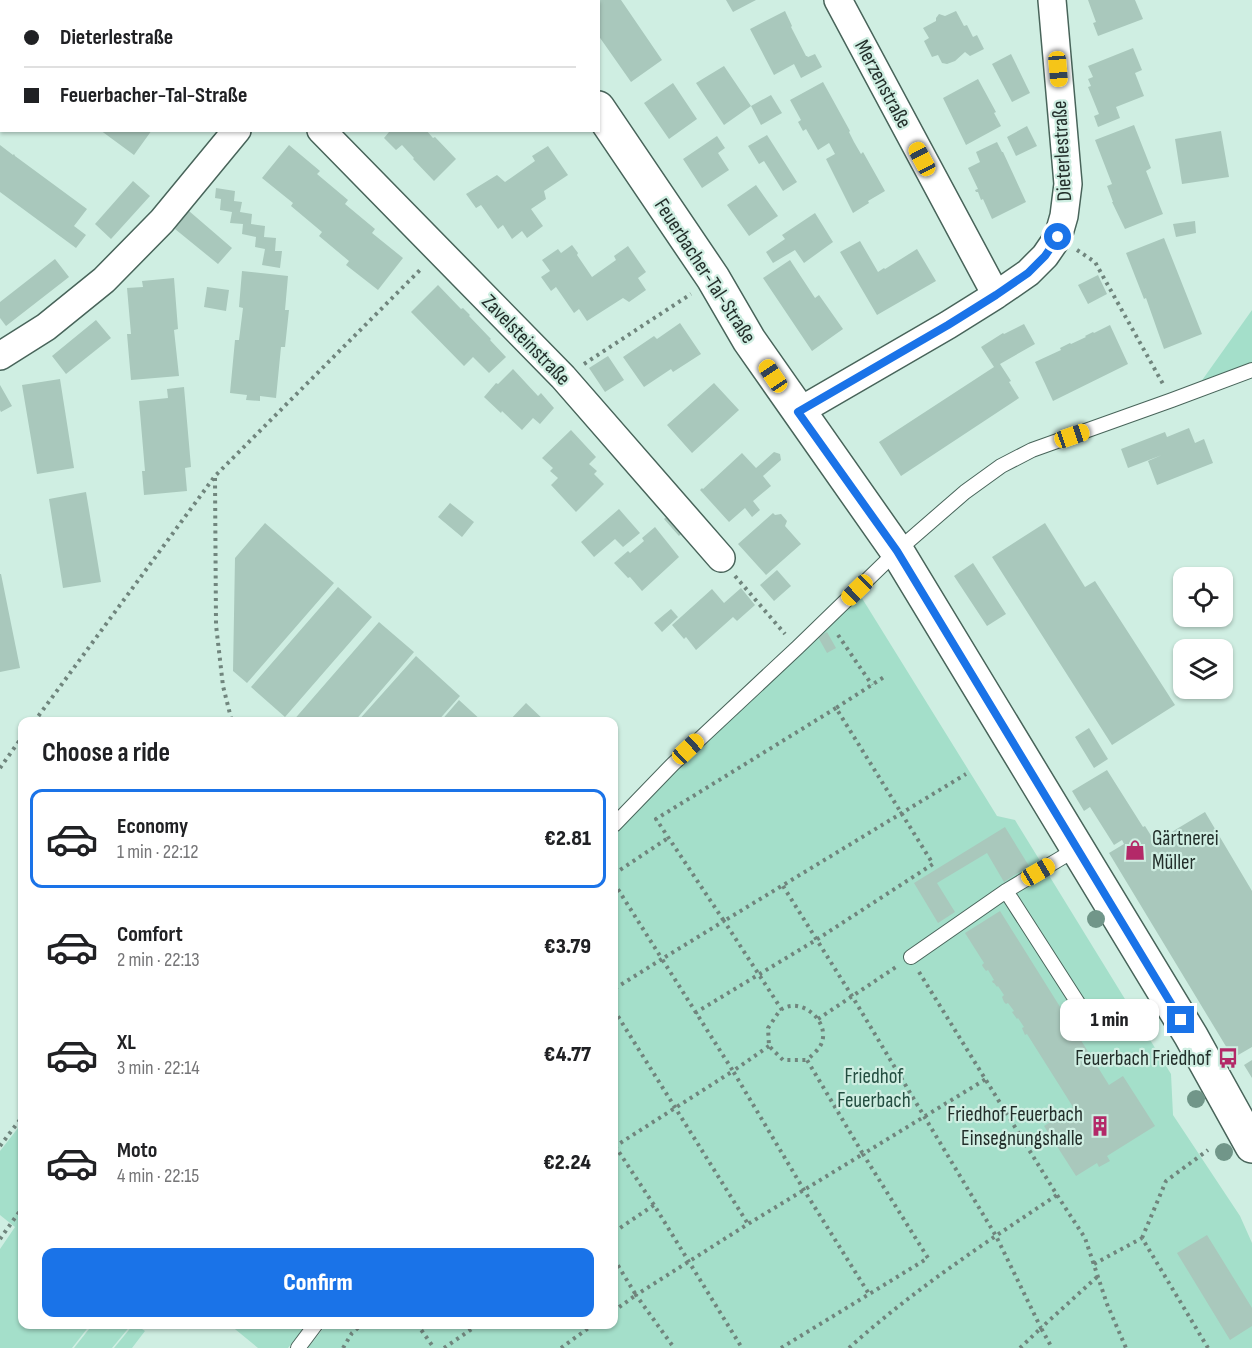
<!DOCTYPE html>
<html lang="en">
<head>
<meta charset="utf-8">
<style>
	body { margin:0; font-family:"Sofia Sans Condensed",sans-serif; background:#f2f2f2; color:#202124; height:100vh; display:flex; flex-direction:column; font-size:22px; white-space:nowrap }
	* { box-sizing:border-box; margin:0 }
	p { font-size:20px; color:#757577 }
	.icon { flex:none; width:33px; height:33px; fill:none; stroke:currentColor; stroke-width:2; stroke-linecap:round; stroke-linejoin:round }
	.map { position:relative; flex:1; overflow:hidden }
	.drawer { position:absolute; left:18px; top:717px; width:600px; height:612px; display:flex; flex-direction:column; background:#fff; border-radius:12px; box-shadow:0 2px 4px #0004 }
	.drawer>* { flex:none }
	.top-card { position:absolute; left:0px; top:0px; width:600px; height:132px; box-shadow:0 2px 4px #0004; display:grid; align-content:center; height:132px; padding:0 24px; background:#fff }
	.fabs { position:absolute; left:1173px; top:567px; display:grid; gap:12px }
	.fabs a { display:grid; place-items:center; width:60px; height:60px; border-radius:12px; background:#fff; box-shadow:0 2px 4px #0004; font-size:30px }
	.end { position:absolute; width:27px; height:27px; margin:-14px; border:8px solid #1a73e8; background:#fff; box-shadow:0 0 0 3px #fff }
	.from { border-radius:50% }
	.bubble { position:absolute; height:42px; border-radius:12px; background:#fff; box-shadow:0 2px 4px #0004; font-size:20px; font-weight:800; line-height:42px; text-align:center }
	.car { position:absolute; width:18px; height:36px; margin:-18px -9px; border-radius:8px; box-shadow:0 0 4px 2px #0007; background:linear-gradient(#f5c518 24%,#345 0 40%,#f5c518 0 76%,#345 0 86%,#f5c518 0) }
	.top-card b { display:flex; align-items:center; gap:21px; height:57px; font-size:22px }
	.top-card b+b { border-top:2px solid #e0e0e0 }
	.top-card i { width:15px; height:15px; background:#202124 }
	ul { padding:0; list-style:none }
	li { display:flex; align-items:center; gap:18px; height:99px; margin:0 12px 9px; padding:0 12px; border:3px solid transparent; border-radius:12px }
	li div { flex:1 }
	li b { display:block; font-size:22px }
	li em { font-style:normal; font-weight:800 }
	li.active { border-color:#1a73e8 }
	li>.icon { width:54px; height:54px; stroke-width:1.5 }
	h2 { padding:0 24px; font-size:27px; line-height:72px }
	.cta { display:flex; gap:12px; margin-top:auto; padding:12px 24px }
	.cta a { flex:1; height:69px; border-radius:12px; background:#1a73e8; color:#fff; font-size:24px; font-weight:800; line-height:69px; text-align:center }
	.map>svg:first-child { display:block }
	.green { fill:#a4dfca }
	.building { fill:#a9c8bc }
	.lines { fill:none; stroke-linecap:round; stroke-linejoin:round }
	.service-casing { stroke:#48645a; stroke-width:16 }
	.minor-casing { stroke:#48645a; stroke-width:30 }
	.secondary-casing { stroke:#48645a; stroke-width:36 }
	.path { stroke:#70857d; stroke-width:4; stroke-dasharray:3 4.5; stroke-linecap:butt }
	.service { stroke:#fff; stroke-width:14 }
	.minor { stroke:#fff; stroke-width:27 }
	.secondary { stroke:#fff; stroke-width:33 }
	.tree { fill:#719689 }
	.route { stroke:#1a73e8; stroke-width:8 }
	.labels { text-anchor:middle; dominant-baseline:central; stroke-width:4.5; stroke-linejoin:round; paint-order:stroke }
	.street-label { font-size:21px; fill:#232f2b; stroke:#cfeee2 }
	.poi-label { font-size:21px; fill:#232f2b; stroke:#cfeee2; text-anchor:end }
	.park-label { font-size:21px; fill:#244e41; stroke:#cfeee2 }
</style>
</head>
<body>
<div class="map">
<svg width="1252" height="1348" viewBox="0 0 1252 1348">
	<rect width="100%" height="100%" fill="#cfeee2"/>
	<path class="green" d="M1252 310V368L1193 393Z
		M860 595 997 816 1015 820 1171 1074 1173 1115 1240 1216 1252 1243V1348H308L326 1325 614 1324V827Z
		M22 1123V1324L90 1325 72 1348H0V1249L15 1227 0 1215V1151Z
		M93 1324H131V1325L112 1348H74Z
		M133 1325H136L145 1331 132 1348H114Z
		M230 1325H306L288 1348H258Z"/>
	<path class="building" d="M598 0H621L662 60 631 82 598 35Z
		M726 0H756L733 12Z
		M1088 0H1135L1143 19 1098 36 1093 23 1096 22Z
		M785 11 792 26 791 27 806 56H807L808 57 815 54 822 67 801 78 794 64 774 75 750 29Z
		M956 11 964 26 967 25 973 37 977 35 984 49 970 56 965 52 955 61 947 64 942 63 938 55 932 57 924 41 929 38 923 28 936 21V18L939 14 945 16Z
		M1133 48 1142 70 1135 73 1144 96 1116 107 1120 118 1098 127 1094 116 1099 114 1088 87 1091 86 1088 79 1093 77 1088 66Z
		M1011 54 1030 93 1012 102 992 64Z
		M724 66 751 106 771 95 782 113 761 125 751 106 724 125 696 83Z
		M978 79 996 112 994 113 1001 126 966 145 943 98Z
		M823 82 850 131 849 132 854 142 861 154 863 152 885 191 868 201 869 203 853 213 826 159 835 154 829 143 818 150 806 129 803 131 798 122 801 120 790 100Z
		M673 83 697 119 669 139 644 103Z
		M1134 125 1151 168 1146 171 1163 214 1125 229 1112 202H1113L1107 186 1112 184 1095 140Z
		M1027 126 1037 146 1016 156 1007 137Z
		M100 130H152L134 155Z
		M388 130H426L433 138 435 137 456 159 434 181 413 159 414 158 402 145 396 150 384 138 389 132Z
		M1221 131 1229 177 1182 184 1175 139Z
		M767 135 797 182 783 191 764 161 759 164 748 146Z
		M717 136 725 148 718 153 729 170 702 188 683 159Z
		M997 142 1002 152H1003L1026 202 992 219 983 199 981 200 978 192H976L975 190 978 189 968 168 980 162 976 152Z
		M0 145 13 155 14 154 15 156 87 209 74 226 86 235 76 248 0 192Z
		M289 145 320 171 317 174 348 200 345 204 375 229 372 233 403 258 378 290 346 265 349 261 319 236 322 232 291 206 293 203 262 178Z
		M548 146 568 175 544 191 546 199 531 209 543 226 527 238 522 231 512 239 503 225 498 229 481 205 476 208 466 194 497 175 505 182 535 161 532 156Z
		M133 181 150 196 111 239 95 224Z
		M756 185 778 216 749 236 727 205Z
		M216 188 235 191 234 201 242 202 240 212 252 214 251 224 265 226 264 237 276 238 275 251H282L280 268 262 265 265 249 255 247 256 237 242 234 243 224 230 223 232 212 220 210 221 199 215 198Z
		M189 211 232 248 218 264 175 229Z
		M815 213 833 242 804 263 795 250 773 263 766 252 785 239 782 235Z
		M1195 221 1196 233 1176 237 1173 224Z
		M1164 238 1202 334 1164 349 1146 298 1144 299 1126 253Z
		M860 241 878 272 884 268 885 269 917 249 936 281 877 315 840 252Z
		M572 245 578 253 577 255 592 277 616 260 614 256 628 246 646 272 638 278 646 290 629 302 623 298 587 321 579 309 574 313 556 287 551 291 541 277 550 271 542 260 558 249 561 253Z
		M55 259 69 277 6 326 0 318V302Z
		M790 260 815 298 819 295 843 329 812 351 763 278Z
		M242 271 288 276 285 310H289L285 347H281L276 398 260 396V401L246 400 247 395 230 393 235 340H239L243 308 239 307Z
		M1098 275 1107 294 1088 304 1078 285Z
		M174 278 178 329 174 330 179 376 131 380 127 334H131L127 288 143 287 142 281Z
		M438 285 461 309 463 308 470 315 469 316 491 339 490 340 506 357 489 373 473 357 464 366 411 312Z
		M207 287 229 290 226 311 204 307Z
		M96 320 111 338 66 374 52 356Z
		M680 323 701 354 673 372 671 369 644 387 623 357 654 336 657 339Z
		M1024 324 1035 344 1000 364 1011 381 1009 382 1019 398 901 476 879 442 994 367 981 347 1003 333 1004 334Z
		M1110 325 1128 364 1053 401 1035 362 1061 350 1060 348 1070 343 1071 344 1086 337 1085 336 1093 332 1094 333Z
		M608 356 624 380 605 392 589 368Z
		M513 369 538 396 541 393 554 408 540 424 533 418 522 430 502 411 501 413 484 397 496 383 498 384Z
		M60 379 74 468 37 474 22 385Z
		M714 383 739 410 692 453 667 425Z
		M0 385 12 406 1 412 0 410Z
		M184 387 191 467 185 468 187 491 144 495 142 471H145L139 401 168 398 167 389Z
		M1189 428 1195 443 1204 439 1213 463 1157 485 1148 461 1162 455 1128 468 1121 449 1165 432 1167 437Z
		M571 430 596 457 589 464 597 471 594 474 604 484 576 512 551 485 558 478 550 471 553 468 542 458Z
		M774 452 780 454 781 460 763 476 771 486 753 501 760 510 752 517 745 508 729 522 700 490 702 488 703 489 742 453 756 468Z
		M86 492 101 582 63 588 49 499Z
		M450 503 474 522 462 537 438 517Z
		M619 509 640 533 623 547 615 539 594 557 581 542Z
		M673 511 688 528 679 536 664 519Z
		M773 513 775 515 781 514 787 521 785 526 801 544 766 575 738 544Z
		M265 523 334 583 247 683 233 671 235 558Z
		M1045 523 1085 587 1095 581 1175 705 1112 745 992 557Z
		M655 527 679 557 642 591 630 577 628 578 614 563 628 551 630 553 644 541 642 538Z
		M973 563 1006 614 987 626 954 576Z
		M777 570 791 586 774 601 760 585Z
		M0 574H1L20 668 0 672Z
		M338 587 372 617 285 717 251 687Z
		M741 588 755 605 737 621 733 617 696 650 686 637 684 639 672 625 712 589 724 603Z
		M671 609 678 617 662 632 654 623Z
		M379 622 414 652 354 722H292Z
		M827 632 836 648 827 653 818 637Z
		M416 656 460 696 437 722H357Z
		M459 700 483 722H440Z
		M526 703 546 722H508Z
		M1089 728 1108 759 1094 768 1075 737Z
		M1107 770 1143 827 1145 826 1155 842 1205 812 1252 891V1047L1233 1058 1109 853 1124 844 1122 840 1114 845 1090 807 1084 811 1072 791Z
		M1005 827 1029 866 1004 882 987 853 937 883 955 912 938 923 914 883Z
		M1000 911 1109 1085 1123 1076 1155 1126 1107 1156 1110 1161 1099 1167 1097 1163 1076 1176 1044 1126 1073 1107 1027 1034 1025 1035 1022 1028 1024 1027 1018 1018 1017 1019 1012 1012 1014 1011 1008 1003 1006 1004 1004 1002 1002 997 1004 995 998 986 997 987 994 983H993L992 981 994 980 988 970 986 971 983 967 982 965 984 963 965 933Z
		M1099 1002 1113 1024 1092 1038 1078 1015Z
		M1252 1060V1078L1244 1065Z
		M1207 1235 1252 1308V1326L1230 1340 1177 1253Z"/>
	<g class="lines">
		<g class="service-casing">
			<path id="service" d="M452 0 453 2
				M614 825 673 764 798 647 897 551 965 492 1001 466 1032 450 1172 400 1252 370
				M911 957 1006 891
				M1078 1003 1006 891 1078 848
				M298 1348 316 1324"/>
		</g>
		<g class="minor-casing">
			<path id="minor" d="M228 0 230 2
				M838 0 996 295
				M8 2 10 0
				M321 130 563 377 721 558
				M0 356 46 327 104 280 162 221 237 130
				M798 412 948 325 996 295 1028 273 1045 256 1058 237 1064 216 1068 184 1052 0"/>
		</g>
		<g class="secondary-casing">
			<path id="secondary" d="M527 0 528 2
				M598 108 713 278 749 340 897 551 1191 1036 1252 1146"/>
		</g>
		<path class="path" d="M52 2 53 0
			M0 68 2 66
			M1077 250 1095 262 1163 384
			M584 364 691 294
			M215 478 216 625 223 686 232 722
			M735 576 785 634
			M838 635 872 685
			M836 708 656 819 724 921 966 774
			M34 722 215 476 421 269
			M0 768 22 737
			M614 874 668 838
			M614 883 662 959 614 989
			M783 886 852 996 996 1236 1041 1328 1098 1276
			M919 972 1057 1195 1085 1238 1107 1304 1126 1348
			M614 1010 748 1224
			M695 1013 816 940 933 864 836 708 884 677
			M818 1019 896 967
			M769 1046 733 1071 662 959 724 921 782 1010
			M0 1146 22 1117
			M615 1146 654 1205
			M614 1147 733 1071 804 1190 869 1294
			M614 1232 654 1205 742 1348
			M1142 1238 1166 1181 1208 1150
			M0 1239 22 1208
			M614 1259 636 1295 614 1311
			M1094 1264 1142 1238 1208 1348
			M417 1324 434 1348
			M672 1345 636 1295 748 1224 863 1154 807 1060C812 1055 820 1049 822 1042 829 1021 802 997 782 1009 777 1013 772 1023 768 1028L769 1046 783 1060H807
			M343 1348 352 1333 362 1324
			M444 1348 479 1324
			M561 1348 594 1324
			M781 1348 928 1258 863 1154 986 1079
			M849 1348C913 1290 985 1243 1057 1195
			M1020 1348 1041 1328 1052 1348"/>
		<use href="#service" class="service"/>
		<use href="#minor" class="minor"/>
		<use href="#secondary" class="secondary"/>
	</g>
	<g class="tree">
		<circle cx="1096" cy="919" r="9"/>
		<circle cx="1196" cy="1099" r="9"/>
		<circle cx="1224" cy="1152" r="9"/>
	</g>
	<g class="lines">
		<path class="route" d="M1058 237 1045 256 1028 273 996 295 948 325 798 412 897 551 1181 1020"/>
	</g>
	<defs>
		<g id="shop-bare" transform="scale(1.62)"><path d="M-5-2.5h2.3a2.7 3.5 0 0 1 5.4 0H5L5.5 6h-11ZM-1.5-2.5h3a1.5 2.3 0 0 0-3 0Z" fill="#b32968" stroke="#cfeee2" stroke-width="2.5" paint-order="stroke"/></g>
		<g id="bus-bare" transform="scale(1.62)"><path d="M-5-6H5V4H4V6H2V4H-2V6H-4V4H-5ZM-3.5-4V0h7V-4ZM-3.5 1.2v1.5H-2V1.2ZM2 1.2v1.5H3.5V1.2Z" fill="#b32968" stroke="#cfeee2" stroke-width="2.5" paint-order="stroke"/></g>
		<g id="building-bare" transform="scale(1.62)"><path d="M-4-6H4V6H1V3H-1V6H-4ZM-2.5-4.3h1.7v1.8h-1.7ZM.8-4.3h1.7v1.8H.8ZM-2.5-1h1.7V.8h-1.7ZM.8-1h1.7V.8H.8Z" fill="#b32968" stroke="#cfeee2" stroke-width="2.5" paint-order="stroke"/></g>
	</defs>
	<g fill-rule="evenodd">
		<use href="#shop-bare" x="1135" y="850"/>
		<use href="#bus-bare" x="1228" y="1058"/>
		<use href="#building-bare" x="1100" y="1126"/>
	</g>
	<g class="labels">
		<g class="street-label">
			<text transform="translate(883 84) rotate(62)">Merzenstraße</text>
			<text transform="translate(1062 151) rotate(-93)">Dieterlestraße</text>
			<text transform="translate(705 271) rotate(57)">Feuerbacher-Tal-Straße</text>
			<text transform="translate(526 340) rotate(46)">Zavelsteinstraße</text>
		</g>
		<g class="poi-label">
			<text x="1152" y="838" text-anchor="start">Gärtnerei<tspan x="1152" dy="24">Müller</tspan></text>
			<text x="1211" y="1058">Feuerbach Friedhof</text>
			<text x="1083" y="1114">Friedhof Feuerbach<tspan x="1083" dy="24">Einsegnungshalle</tspan></text>
		</g>
		<g class="park-label">
			<text x="874" y="1076">Friedhof<tspan x="874" dy="24">Feuerbach</tspan></text>
		</g>
	</g>
</svg>
<div class="fabs">
<a><svg class="icon" aria-label="locate" viewBox="0 0 24 24"><circle cx="12" cy="12" r="6"/><path d="M12 2v4M12 18v4M2 12h4M18 12h4"/></svg></a>
<a><svg class="icon" aria-label="layers" viewBox="0 0 24 24"><path d="M12 4l9 5-9 5-9-5zM3 14l9 5 9-5"/></svg></a>
</div>
<i class="end from" style="left:1058px;top:237px"></i>
<i class="end" style="left:1181px;top:1020px"></i>
<div class="bubble" style="left:1060px;top:999px;width:99px">1 min</div>
<i class="car" style="left:1058px;top:69px;rotate:175deg"></i>
<i class="car" style="left:922px;top:159px;rotate:332deg"></i>
<i class="car" style="left:773px;top:376px;rotate:326deg"></i>
<i class="car" style="left:1072px;top:436px;rotate:71deg"></i>
<i class="car" style="left:857px;top:590px;rotate:226deg"></i>
<i class="car" style="left:688px;top:749px;rotate:47deg"></i>
<i class="car" style="left:1038px;top:872px;rotate:60deg"></i>
<div class="top-card">
<b><i class="from"></i>Dieterlestraße</b>
<b><i></i>Feuerbacher-Tal-Straße</b>
</div>
<section class="drawer">
<h2>Choose a ride</h2>
<ul>
<li class="active"><svg class="icon" aria-label="car" viewBox="0 0 24 24"><path d="M5 17H2v-5l4-1 3-4h7l3 4 3 1v5h-3M9 17h6M6 11h13"/><circle cx="7" cy="17" r="2"/><circle cx="17" cy="17" r="2"/></svg><div><b>Economy</b><p>1 min · 22:12</p></div><em>€2.81</em></li>
<li><svg class="icon" aria-label="car" viewBox="0 0 24 24"><path d="M5 17H2v-5l4-1 3-4h7l3 4 3 1v5h-3M9 17h6M6 11h13"/><circle cx="7" cy="17" r="2"/><circle cx="17" cy="17" r="2"/></svg><div><b>Comfort</b><p>2 min · 22:13</p></div><em>€3.79</em></li>
<li><svg class="icon" aria-label="car" viewBox="0 0 24 24"><path d="M5 17H2v-5l4-1 3-4h7l3 4 3 1v5h-3M9 17h6M6 11h13"/><circle cx="7" cy="17" r="2"/><circle cx="17" cy="17" r="2"/></svg><div><b>XL</b><p>3 min · 22:14</p></div><em>€4.77</em></li>
<li><svg class="icon" aria-label="car" viewBox="0 0 24 24"><path d="M5 17H2v-5l4-1 3-4h7l3 4 3 1v5h-3M9 17h6M6 11h13"/><circle cx="7" cy="17" r="2"/><circle cx="17" cy="17" r="2"/></svg><div><b>Moto</b><p>4 min · 22:15</p></div><em>€2.24</em></li>
</ul>
<div class="cta"><a>Confirm</a></div>
</section>
</div>
</body>
</html>
